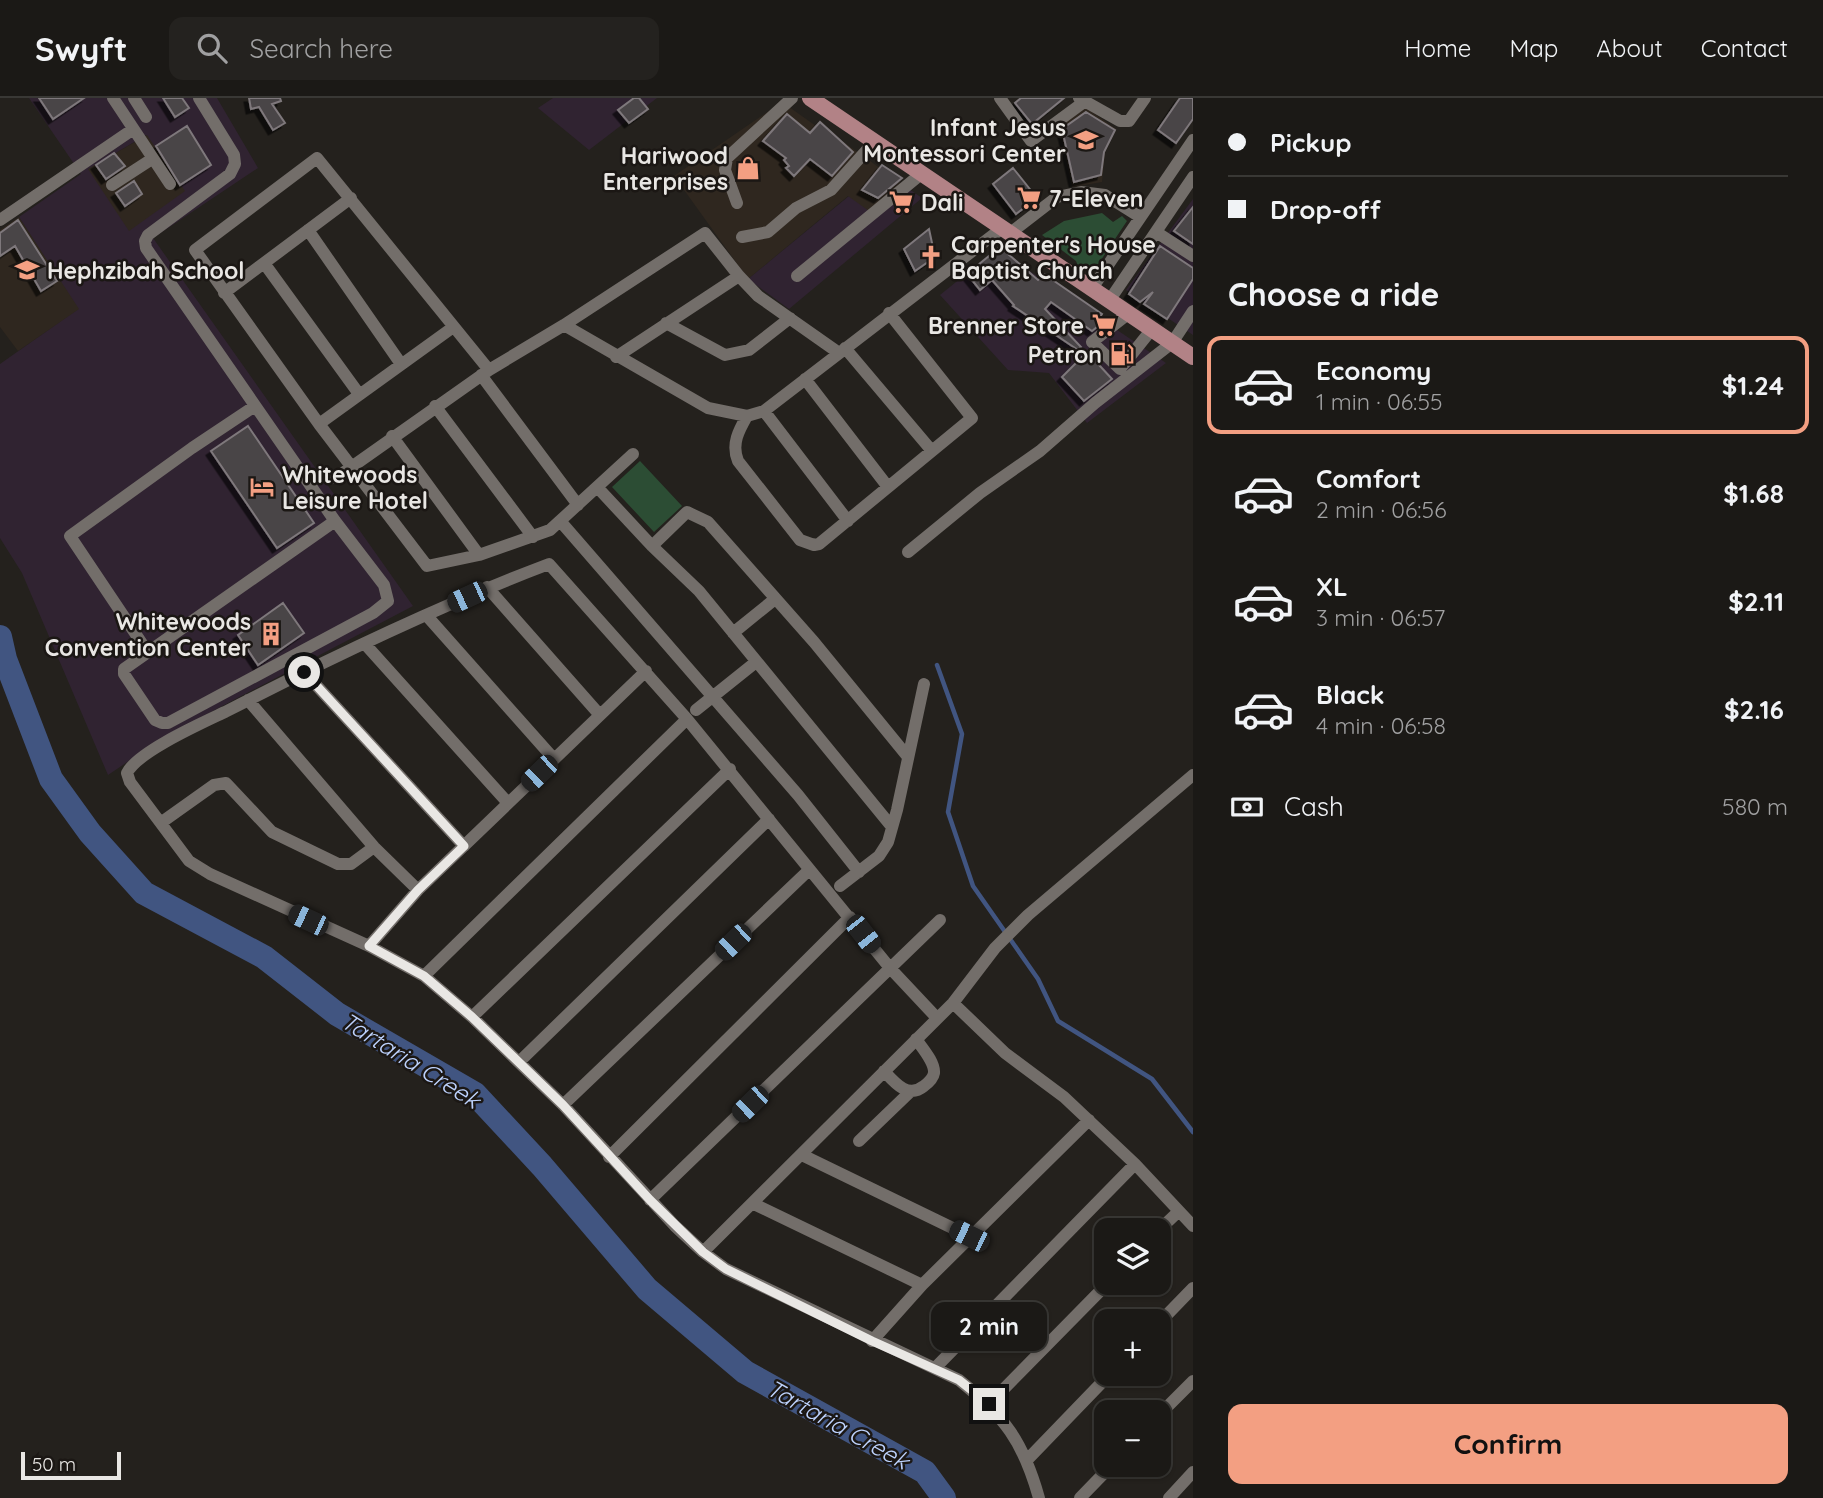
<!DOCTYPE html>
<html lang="en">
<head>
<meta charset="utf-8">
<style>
	body { margin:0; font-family:Quicksand,sans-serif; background:#24221f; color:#f1f3f6; height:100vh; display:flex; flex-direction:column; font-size:26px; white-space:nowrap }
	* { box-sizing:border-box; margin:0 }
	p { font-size:23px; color:#a0a0a1 }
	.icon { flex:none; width:38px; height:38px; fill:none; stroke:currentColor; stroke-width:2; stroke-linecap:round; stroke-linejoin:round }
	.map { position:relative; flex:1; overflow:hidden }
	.details { display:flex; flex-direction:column; background:#1b1916; width:630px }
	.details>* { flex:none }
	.banner { display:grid; align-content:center; height:154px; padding:0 35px; background:#1b1916 }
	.fabs { position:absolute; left:1094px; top:1120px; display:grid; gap:14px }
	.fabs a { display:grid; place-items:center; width:77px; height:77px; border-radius:14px; background:#1b1916; box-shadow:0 2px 5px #0004,0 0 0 2px #393835; font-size:35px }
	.scale { position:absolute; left:21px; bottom:18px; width:100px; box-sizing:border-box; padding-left:7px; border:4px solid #e9e7e4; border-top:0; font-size:19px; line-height:24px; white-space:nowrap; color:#e9e7e4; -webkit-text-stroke:5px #1b1714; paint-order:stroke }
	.end { position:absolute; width:32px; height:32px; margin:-16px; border:9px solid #e9e7e4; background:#111; box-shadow:0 0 0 4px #111 }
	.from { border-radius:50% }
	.bubble { position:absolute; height:49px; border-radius:14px; background:#1b1916; box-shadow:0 2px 5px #0004,0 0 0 2px #393835; font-size:23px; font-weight:700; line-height:49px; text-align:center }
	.car { position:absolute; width:21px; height:42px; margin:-21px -10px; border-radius:9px; box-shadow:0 0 5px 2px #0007; background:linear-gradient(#222 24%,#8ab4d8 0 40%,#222 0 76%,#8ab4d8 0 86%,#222 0) }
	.banner b { display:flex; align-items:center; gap:24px; height:66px; font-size:26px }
	.banner b+b { border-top:2px solid #393835 }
	.banner i { width:18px; height:18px; background:#f1f3f6 }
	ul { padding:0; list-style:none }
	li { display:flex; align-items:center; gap:21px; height:98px; margin:0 14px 10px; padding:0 21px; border:4px solid transparent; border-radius:14px }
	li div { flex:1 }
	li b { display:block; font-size:26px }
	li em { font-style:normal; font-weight:700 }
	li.active { border-color:#f39f82 }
	li>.icon { width:63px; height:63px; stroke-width:1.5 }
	h2 { padding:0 35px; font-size:32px; line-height:84px }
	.pay { display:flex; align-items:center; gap:18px; height:77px; padding:0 35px; font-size:26px }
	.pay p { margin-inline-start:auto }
	.button { display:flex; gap:14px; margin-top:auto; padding:14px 35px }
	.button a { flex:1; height:80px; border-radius:14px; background:#f39f82; color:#111; font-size:28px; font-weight:700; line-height:80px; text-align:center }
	header { display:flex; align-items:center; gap:42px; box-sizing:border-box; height:98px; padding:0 35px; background:#1b1916; border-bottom:2px solid #393835 }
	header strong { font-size:33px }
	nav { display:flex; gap:38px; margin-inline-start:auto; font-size:24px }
	.search { width:490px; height:63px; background:#24221f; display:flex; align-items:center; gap:18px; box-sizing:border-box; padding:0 24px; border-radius:14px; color:#a0a0a1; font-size:26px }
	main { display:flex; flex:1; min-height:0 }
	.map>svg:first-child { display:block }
	.commercial { fill:#302331; fill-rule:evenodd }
	.built { fill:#2f271f }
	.green { fill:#2c4d34 }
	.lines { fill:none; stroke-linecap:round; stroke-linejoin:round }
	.stream { stroke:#415581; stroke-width:4.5 }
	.river { stroke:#415581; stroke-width:24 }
	.building { fill:#4a4447; stroke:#7e787b; stroke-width:2; filter:url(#shadow) }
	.minor { stroke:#736e6a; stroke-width:12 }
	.major { stroke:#b28286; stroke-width:16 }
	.route { stroke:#e9e7e4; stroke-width:9 }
	.labels { text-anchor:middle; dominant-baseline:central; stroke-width:5; stroke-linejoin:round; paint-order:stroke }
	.poi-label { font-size:23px; font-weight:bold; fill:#e9e7e4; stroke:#1b1714; text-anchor:end }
	.water-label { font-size:24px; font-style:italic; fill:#bdd2fd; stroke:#1b1714 }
</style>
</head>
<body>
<header>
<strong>Swyft</strong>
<div class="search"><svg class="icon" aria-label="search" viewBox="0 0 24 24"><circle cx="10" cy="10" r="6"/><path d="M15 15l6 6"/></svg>Search here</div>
<nav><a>Home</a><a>Map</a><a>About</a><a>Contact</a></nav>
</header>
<main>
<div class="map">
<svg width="1193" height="1400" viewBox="0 0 1193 1400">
	<defs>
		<filter id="shadow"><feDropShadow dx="-4.5" dy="4.5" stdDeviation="0" flood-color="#0009"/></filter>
	</defs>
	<rect width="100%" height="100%" fill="#24211d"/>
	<path class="commercial" d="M29 0H217L258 70 153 140 413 508 169 636 108 677 22 475 0 440V266L78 211 19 119 81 76ZM146 37 130 132 89 71Z
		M553 0H657L589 52 538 10Z
		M902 86 922 100 789 211 748 181 849 98Z
		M1193 101V237L1126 192Z
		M997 151 1166 265 1087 325 1049 275 1008 272 940 197Z"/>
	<path class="built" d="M782 4 816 28 799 46 817 62 838 40 902 86 869 113 848 98 748 181 674 78Z
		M1085 9 1116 31 1105 54 1102 84 1072 89 1059 25Z
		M147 37 185 93 129 133 88 71Z
		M19 119 79 211 18 253 0 229V132Z"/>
	<path class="green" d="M1102 115 1113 124 1122 118 1127 123 1097 168 1090 172 1078 168 1076 163 1042 137 1064 123Z
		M640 363 682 408 654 434 612 389Z"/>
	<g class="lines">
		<path class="stream" d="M937 567 962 636 948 714 973 788 1038 881 1058 923 1152 981 1193 1034"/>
		<path class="river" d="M0 539 5 561 51 681 90 735 144 795 264 859 337 916 475 996 542 1068 647 1191 745 1274 925 1374 944 1400"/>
	</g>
	<path class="building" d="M39 0H84L53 21Z
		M163 0H182L189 10 175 19Z
		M249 0H280L281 3 272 6 285 25 273 32 259 9 251 11Z
		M634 0H639L648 11 629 25 618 12Z
		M1021 0H1064L1032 26 1015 5Z
		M1180 0H1193V21L1176 45 1158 32Z
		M1086 14 1115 32 1104 54 1101 77 1074 84 1062 31Z
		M787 16 810 35 820 24 853 54 832 78 810 61 794 78 786 70 789 68 784 62 786 60 763 43Z
		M187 28 211 67 180 87 156 48Z
		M114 55 125 68 106 81 96 67Z
		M882 67 902 80 878 100 862 92Z
		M1013 70 1037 100 1016 116 993 86Z
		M134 83 142 96 125 108 116 95Z
		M1193 109V146L1174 133Z
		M18 122 57 183 41 193 15 148 0 158V135Z
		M929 131 935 159 915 173 904 151Z
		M1160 148 1193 170V181L1167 221 1144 206 1153 194 1140 204 1129 196Z
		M1000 149 1038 182 1044 176 1102 216 1098 222 1102 225 1092 233 1051 204 1045 211 1081 249 1078 252 1013 208 1014 207 992 182 980 192 967 176Z
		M1087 254 1112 281 1084 303 1062 279Z
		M248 328 314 425 277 450 211 353Z
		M283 505 304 535 258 567 238 537Z"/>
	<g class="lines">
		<path class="minor" d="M113 0 170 86
			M134 0 146 19
			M199 0 234 57 235 66 230 76 148 137 145 143 146 150 335 423 384 487 388 503 373 515 168 625H162L155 622 124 576V571L335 423
			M1000 0 1031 43 1084 4
			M1079 0 1120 23H1129L1145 0
			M112 87 152 61
			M737 105 725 72 727 60 792 0
			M0 122 132 32
			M308 132 401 266
			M1156 134 1193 158
			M1009 136 1057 99 1081 94 1105 97 1140 119
			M742 139 768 134 796 110 831 92 874 44
			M264 165 359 296
			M797 178 921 76
			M1091 192 1193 42
			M224 195 351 100
			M1109 203 1193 79
			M1128 216 1092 244 1120 271 1152 231
			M666 225 725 257 749 252 790 220
			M564 227 708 310 747 318 764 313 1001 131
			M845 250 932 353
			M616 259 739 178
			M489 272 317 60 195 152 319 326 427 468 479 457 550 432 633 356
			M481 277 578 407
			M805 281 888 389
			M435 308 533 439
			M764 313 848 423
			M747 318C739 332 731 346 738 363L800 442 814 447 819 446 972 320 889 215
			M319 326 452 230
			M392 338 479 457
			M336 380 489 272 564 227 705 135 739 178 758 198 839 255
			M598 390 652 448 699 493 892 729
			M561 424 798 697 859 774
			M652 448 687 414 708 424 814 544 908 659
			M908 454 980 395 1040 353 1095 305 1172 245 1193 213
			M487 489 599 616
			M427 518 554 661
			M733 535 775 501
			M365 546 508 705
			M147 553 70 438 192 350 255 308
			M304 574 464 748
			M248 602 374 749 418 792
			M696 612 756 564
			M162 724 214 687 226 685 272 734 338 766H351L374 749
			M840 788 879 758 888 744 897 712 924 586
			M369 848 418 792 646 573
			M424 878 687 621
			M953 905 1005 955 1064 999 1135 1066 1193 1128
			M472 919 730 671
			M937 920 890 870 687 621 549 466C438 508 330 560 225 614 202 625 137 654 127 675L130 684 189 763 210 776 369 848 424 878 472 919 563 1007 675 1128 703 1154 726 1171 959 1282C1005 1319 1023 1343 1039 1400
			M519 964 769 721
			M884 973C895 985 908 1001 924 988 928 985 933 981 934 975 935 964 922 950 916 941
			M563 1007 809 772
			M859 1043 910 994
			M802 1057 969 1138
			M609 1059 850 819
			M650 1102 940 822
			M754 1106 922 1187
			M1158 1133 1178 1114
			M703 1154 953 905 995 850 1028 817 1193 677
			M1158 1226 1193 1190
			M872 1243 922 1187 1089 1022
			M935 1270 1135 1066
			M989 1306 1108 1185
			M1158 1318 1193 1283
			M1027 1362 1110 1276
			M1080 1400 1112 1367
			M1169 1400 1193 1374"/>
		<path class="major" d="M810 0 1193 259"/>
	</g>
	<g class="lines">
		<path class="route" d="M304 574 464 748 418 792 369 848 424 878 472 919 563 1007 650 1102 703 1154 726 1171 872 1243 959 1282 989 1306"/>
	</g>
	<defs>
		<g id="school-bare" transform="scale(1.89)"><path d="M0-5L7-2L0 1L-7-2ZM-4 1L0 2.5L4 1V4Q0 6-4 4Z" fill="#f39f82" stroke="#1b1714" stroke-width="2.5" paint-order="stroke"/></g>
		<g id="shop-bare" transform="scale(1.89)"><path d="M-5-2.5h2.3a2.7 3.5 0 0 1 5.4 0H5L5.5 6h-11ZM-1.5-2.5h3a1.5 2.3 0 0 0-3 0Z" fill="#f39f82" stroke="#1b1714" stroke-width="2.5" paint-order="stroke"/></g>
		<g id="supermarket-bare" transform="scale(1.89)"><path d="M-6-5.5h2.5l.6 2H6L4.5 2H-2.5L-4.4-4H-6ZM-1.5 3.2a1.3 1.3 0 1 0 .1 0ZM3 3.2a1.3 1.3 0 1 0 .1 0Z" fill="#f39f82" stroke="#1b1714" stroke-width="2.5" paint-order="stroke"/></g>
		<g id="church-bare" transform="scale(1.89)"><path d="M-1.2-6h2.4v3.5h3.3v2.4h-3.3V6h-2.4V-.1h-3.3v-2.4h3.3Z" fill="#f39f82" stroke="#1b1714" stroke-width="2.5" paint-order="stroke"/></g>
		<g id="fuel-bare" transform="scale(1.89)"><path d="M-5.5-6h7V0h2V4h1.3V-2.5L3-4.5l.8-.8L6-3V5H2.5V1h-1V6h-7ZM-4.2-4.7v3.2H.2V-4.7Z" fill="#f39f82" stroke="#1b1714" stroke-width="2.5" paint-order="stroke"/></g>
		<g id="hotel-bare" transform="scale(1.89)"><path d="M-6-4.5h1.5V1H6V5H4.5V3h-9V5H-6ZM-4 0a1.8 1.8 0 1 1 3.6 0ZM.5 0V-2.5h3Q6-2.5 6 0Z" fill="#f39f82" stroke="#1b1714" stroke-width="2.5" paint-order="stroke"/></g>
		<g id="building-bare" transform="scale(1.89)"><path d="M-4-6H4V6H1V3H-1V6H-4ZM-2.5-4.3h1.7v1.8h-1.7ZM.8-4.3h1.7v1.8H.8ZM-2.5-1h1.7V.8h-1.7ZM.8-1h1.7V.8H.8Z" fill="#f39f82" stroke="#1b1714" stroke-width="2.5" paint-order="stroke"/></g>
	</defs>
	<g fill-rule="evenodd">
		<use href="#school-bare" x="1086" y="42"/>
		<use href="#shop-bare" x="748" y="70"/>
		<use href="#supermarket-bare" x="1029" y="100"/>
		<use href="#supermarket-bare" x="901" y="104"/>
		<use href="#church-bare" x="931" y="159"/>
		<use href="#school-bare" x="27" y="172"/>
		<use href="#supermarket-bare" x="1104" y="227"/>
		<use href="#fuel-bare" x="1122" y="256"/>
		<use href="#hotel-bare" x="262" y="389"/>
		<use href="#building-bare" x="271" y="536"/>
	</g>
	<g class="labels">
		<g class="poi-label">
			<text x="1066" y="29">Infant Jesus<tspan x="1066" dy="26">Montessori Center</tspan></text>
			<text x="728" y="57">Hariwood<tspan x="728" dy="26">Enterprises</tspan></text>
			<text x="1049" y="100" text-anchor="start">7-Eleven</text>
			<text x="921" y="104" text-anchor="start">Dali</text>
			<text x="951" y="146" text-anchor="start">Carpenter's House<tspan x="951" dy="26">Baptist Church</tspan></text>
			<text x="47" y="172" text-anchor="start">Hephzibah School</text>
			<text x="1084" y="227">Brenner Store</text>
			<text x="1102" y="256">Petron</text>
			<text x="282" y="376" text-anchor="start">Whitewoods<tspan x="282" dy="26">Leisure Hotel</tspan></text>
			<text x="251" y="523">Whitewoods<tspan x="251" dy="26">Convention Center</tspan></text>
		</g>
		<g class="water-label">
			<text transform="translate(411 962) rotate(32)">Tartaria Creek</text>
			<text transform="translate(838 1326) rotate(29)">Tartaria Creek</text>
		</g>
	</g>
</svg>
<div class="fabs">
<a><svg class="icon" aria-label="layers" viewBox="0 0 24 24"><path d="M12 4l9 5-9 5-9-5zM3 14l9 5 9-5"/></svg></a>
<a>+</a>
<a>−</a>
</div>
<div class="scale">50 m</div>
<i class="end from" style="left:304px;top:574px"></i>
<i class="end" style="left:989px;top:1306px"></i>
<div class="bubble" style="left:931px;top:1204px;width:116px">2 min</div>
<i class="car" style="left:467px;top:499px;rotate:245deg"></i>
<i class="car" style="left:539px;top:675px;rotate:226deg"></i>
<i class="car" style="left:308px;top:822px;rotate:295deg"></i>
<i class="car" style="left:863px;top:836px;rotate:142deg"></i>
<i class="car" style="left:733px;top:844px;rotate:226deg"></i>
<i class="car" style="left:750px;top:1006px;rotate:226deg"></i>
<i class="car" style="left:969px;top:1138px;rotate:296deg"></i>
</div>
<section class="details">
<div class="banner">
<b><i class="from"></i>Pickup</b>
<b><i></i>Drop-off</b>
</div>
<h2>Choose a ride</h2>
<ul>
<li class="active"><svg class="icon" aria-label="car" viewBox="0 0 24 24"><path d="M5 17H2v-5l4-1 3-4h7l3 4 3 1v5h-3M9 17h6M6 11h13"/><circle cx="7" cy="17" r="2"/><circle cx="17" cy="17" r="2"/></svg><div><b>Economy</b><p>1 min · 06:55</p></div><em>$1.24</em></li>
<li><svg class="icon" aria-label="car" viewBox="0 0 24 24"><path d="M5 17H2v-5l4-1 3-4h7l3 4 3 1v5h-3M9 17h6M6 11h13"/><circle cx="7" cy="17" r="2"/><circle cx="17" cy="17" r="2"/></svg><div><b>Comfort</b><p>2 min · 06:56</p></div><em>$1.68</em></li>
<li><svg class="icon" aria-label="car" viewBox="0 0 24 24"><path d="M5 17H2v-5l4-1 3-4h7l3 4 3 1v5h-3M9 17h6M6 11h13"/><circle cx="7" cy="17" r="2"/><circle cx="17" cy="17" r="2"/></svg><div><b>XL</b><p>3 min · 06:57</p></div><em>$2.11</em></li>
<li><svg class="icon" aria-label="car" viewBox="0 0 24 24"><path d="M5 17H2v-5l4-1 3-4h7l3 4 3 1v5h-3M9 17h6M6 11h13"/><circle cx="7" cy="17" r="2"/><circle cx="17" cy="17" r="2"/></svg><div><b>Black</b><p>4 min · 06:58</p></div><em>$2.16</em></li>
</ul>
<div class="pay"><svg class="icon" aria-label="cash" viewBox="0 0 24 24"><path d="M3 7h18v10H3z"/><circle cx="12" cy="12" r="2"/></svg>Cash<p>580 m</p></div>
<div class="button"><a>Confirm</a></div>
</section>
</main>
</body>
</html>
